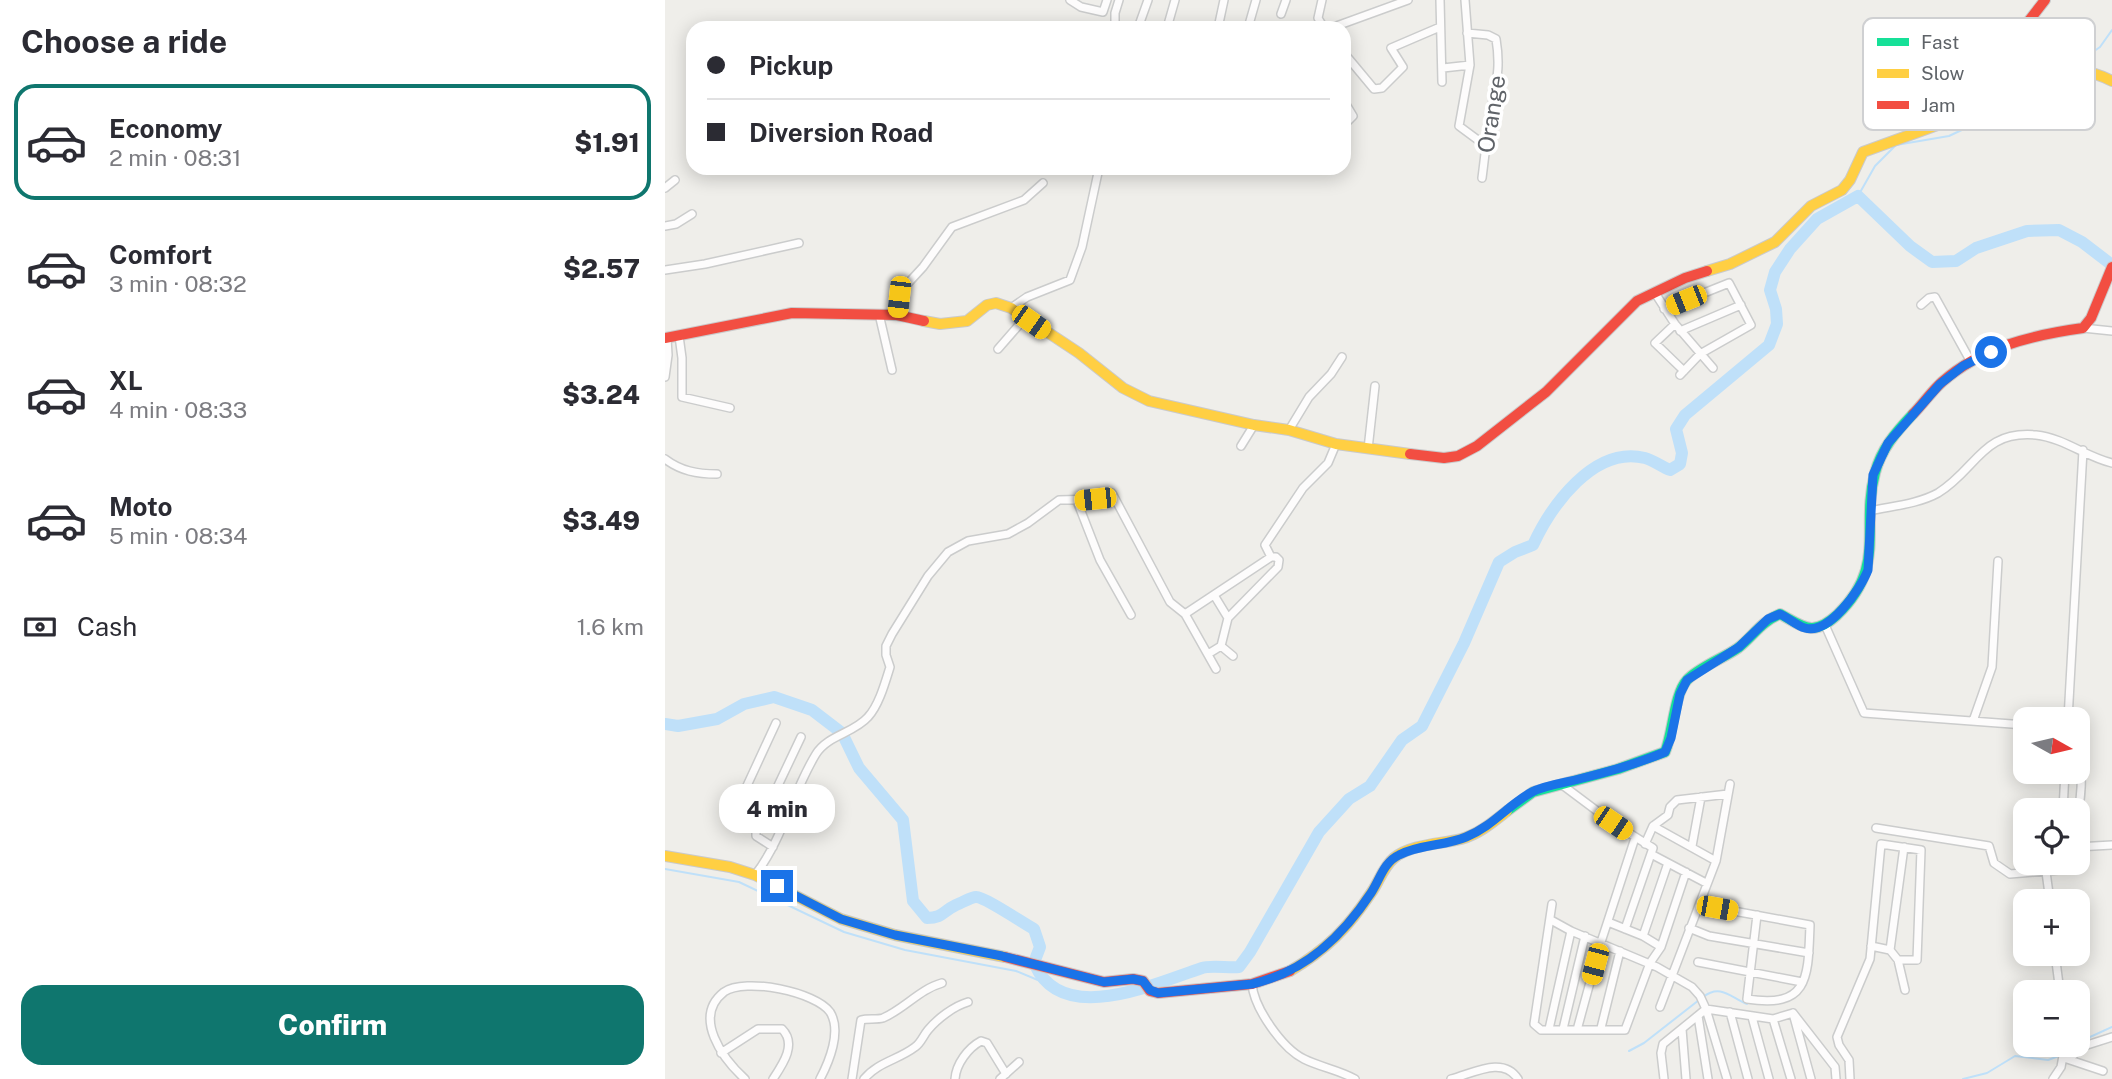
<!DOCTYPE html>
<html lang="en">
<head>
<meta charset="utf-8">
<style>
	body { margin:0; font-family:"Public Sans",sans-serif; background:#f2f2f3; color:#2b2b33; height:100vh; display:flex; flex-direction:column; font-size:26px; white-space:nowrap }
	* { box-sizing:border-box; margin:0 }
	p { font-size:23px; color:#7c7c81 }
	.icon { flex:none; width:38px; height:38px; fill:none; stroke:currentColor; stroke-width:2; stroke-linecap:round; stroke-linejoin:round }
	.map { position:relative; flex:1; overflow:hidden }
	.drawer { display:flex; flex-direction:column; background:#fff; width:665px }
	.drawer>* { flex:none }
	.top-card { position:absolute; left:21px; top:21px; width:665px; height:154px; border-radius:21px; box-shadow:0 4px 18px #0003; display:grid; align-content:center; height:154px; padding:0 21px; background:#fff }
	.needle { width:46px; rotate:98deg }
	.buttons { position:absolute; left:1348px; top:707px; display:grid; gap:14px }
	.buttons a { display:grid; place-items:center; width:77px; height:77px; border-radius:14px; background:#fff; box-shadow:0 4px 18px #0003; font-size:35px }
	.end { position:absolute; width:32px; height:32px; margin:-16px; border:9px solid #1a73e8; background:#fff; box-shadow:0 0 0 4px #fff }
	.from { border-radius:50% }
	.bubble { position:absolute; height:49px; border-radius:21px; background:#fff; box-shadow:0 4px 18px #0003; font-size:23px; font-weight:800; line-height:49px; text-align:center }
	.car { position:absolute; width:21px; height:42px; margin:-21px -10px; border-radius:9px; box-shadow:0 0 5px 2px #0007; background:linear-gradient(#f5c518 24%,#345 0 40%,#f5c518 0 76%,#345 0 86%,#f5c518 0) }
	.top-card b { display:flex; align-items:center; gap:24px; height:66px; font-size:26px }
	.top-card b+b { border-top:2px solid #e1e1e2 }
	.top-card i { width:18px; height:18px; background:#2b2b33 }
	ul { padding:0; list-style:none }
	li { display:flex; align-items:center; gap:21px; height:116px; margin:0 14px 10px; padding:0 7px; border:4px solid transparent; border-radius:21px }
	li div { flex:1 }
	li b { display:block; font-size:26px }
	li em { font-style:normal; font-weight:800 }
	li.current { border-color:#0f766e }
	li>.icon { width:63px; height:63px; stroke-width:1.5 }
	h2 { padding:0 21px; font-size:32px; line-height:84px }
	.pay { display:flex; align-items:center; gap:18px; height:77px; padding:0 21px; font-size:26px }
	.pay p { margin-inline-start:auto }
	.primary-button { display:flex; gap:14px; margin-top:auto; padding:14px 21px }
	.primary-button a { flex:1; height:80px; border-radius:21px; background:#0f766e; color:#fff; font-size:28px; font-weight:800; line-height:80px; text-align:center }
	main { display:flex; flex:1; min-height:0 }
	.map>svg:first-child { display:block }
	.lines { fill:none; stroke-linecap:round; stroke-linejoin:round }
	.stream { stroke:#bfe0f9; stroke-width:2 }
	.river { stroke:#bfe0f9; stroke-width:12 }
	.street-casing { stroke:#cbcccc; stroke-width:10 }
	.fast-casing { stroke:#cacacb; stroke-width:12 }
	.slow-casing { stroke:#cacacb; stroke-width:12 }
	.jam-casing { stroke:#cacacb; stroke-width:12 }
	.street { stroke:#fdfcfc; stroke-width:7 }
	.fast { stroke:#16e098; stroke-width:10 }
	.slow { stroke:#ffcf43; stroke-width:10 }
	.jam { stroke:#f24e42; stroke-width:10 }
	.route { stroke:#1a73e8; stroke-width:9 }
	.labels { text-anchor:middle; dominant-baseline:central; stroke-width:7; stroke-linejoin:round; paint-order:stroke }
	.street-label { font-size:23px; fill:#5f6368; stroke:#fff }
	.key { fill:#fff; stroke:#cfd0d2; stroke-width:2 }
	.key-label { font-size:19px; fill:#5f6368 }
</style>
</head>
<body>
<main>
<section class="drawer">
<h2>Choose a ride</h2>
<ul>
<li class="current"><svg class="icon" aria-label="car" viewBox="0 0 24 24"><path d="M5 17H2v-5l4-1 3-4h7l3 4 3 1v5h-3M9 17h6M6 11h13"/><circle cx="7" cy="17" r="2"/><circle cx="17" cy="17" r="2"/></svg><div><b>Economy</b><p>2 min · 08:31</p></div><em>$1.91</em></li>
<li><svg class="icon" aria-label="car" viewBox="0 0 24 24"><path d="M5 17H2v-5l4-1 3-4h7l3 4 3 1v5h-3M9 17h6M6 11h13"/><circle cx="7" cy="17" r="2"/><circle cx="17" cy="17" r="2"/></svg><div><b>Comfort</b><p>3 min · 08:32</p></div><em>$2.57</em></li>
<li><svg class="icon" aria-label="car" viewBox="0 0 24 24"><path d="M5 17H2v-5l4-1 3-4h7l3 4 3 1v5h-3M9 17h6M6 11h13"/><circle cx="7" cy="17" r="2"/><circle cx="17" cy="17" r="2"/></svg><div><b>XL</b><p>4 min · 08:33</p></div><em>$3.24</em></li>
<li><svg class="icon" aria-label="car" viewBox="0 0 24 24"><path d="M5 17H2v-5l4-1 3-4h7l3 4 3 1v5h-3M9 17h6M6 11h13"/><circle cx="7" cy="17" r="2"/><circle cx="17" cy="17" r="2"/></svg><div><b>Moto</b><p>5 min · 08:34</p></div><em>$3.49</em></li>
</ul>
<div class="pay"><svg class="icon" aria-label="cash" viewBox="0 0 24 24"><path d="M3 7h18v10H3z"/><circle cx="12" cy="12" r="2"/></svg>Cash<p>1.6 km</p></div>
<div class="primary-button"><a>Confirm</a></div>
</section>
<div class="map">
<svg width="1447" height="1079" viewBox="0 0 1447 1079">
	<rect width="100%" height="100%" fill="#efeeea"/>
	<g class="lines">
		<path class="stream" d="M1387 63 1392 55 1407 51 1425 54 1435 47 1447 30
			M1193 196 1210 166 1231 145 1284 136 1301 128 1334 89 1351 79 1378 78 1381 74
			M0 869 74 882 179 932 240 950 351 971 380 983
			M1038 997C1056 983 1066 998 1082 1004
			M1412 1043 1447 1027
			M1402 1049 1409 1045
			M964 1051 979 1043 1034 1000
			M1298 1079 1322 1073 1350 1056 1383 1060 1394 1056"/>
		<path class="river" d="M0 724 13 726 52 719 79 704 109 697 147 710 177 733 194 768 238 820 248 901 262 918C278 918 278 911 291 905 297 903 306 897 311 897 320 897 358 923 369 929L375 947 370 960
			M370 965C398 1027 491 983 537 968 544 965 564 968 574 967L585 952 654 832 684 799 705 786 737 740 757 726 799 643 834 562 850 552 868 545C886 506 929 445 980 458 988 460 997 467 1005 470L1015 464 1017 453 1011 429 1020 415 1104 345 1112 324 1111 309 1105 290 1110 272 1125 249 1152 219 1193 196 1245 246 1267 262 1291 261 1311 248 1362 231 1394 230 1417 242 1447 265"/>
		<g class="street-casing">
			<path id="street" d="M405 0 416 7 438 12 442 0
				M657 0 653 18 659 28
				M775 0 777 82
				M800 0 805 65 794 126 821 146
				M616 14 621 0
				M450 28V13L454 0
				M473 28 483 0
				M502 28 510 0
				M553 28 559 0
				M583 28 591 0
				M666 28 743 0
				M802 33 823 35 831 39C836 69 831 82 826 111 822 133 820 155 817 178
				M679 53 709 89 717 88 738 67 726 48 775 27
				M778 68 805 65
				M679 101 688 116 679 125
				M0 188 10 180
				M0 226 11 224 27 214
				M0 270 40 264 134 243
				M990 293 1010 324 1048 368
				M1256 305 1264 298 1270 297 1306 362
				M346 308 362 297 405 280 417 247 434 168
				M999 309 1064 283 1086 325 1035 354 1015 375
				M214 314 227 370
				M232 315 235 292 258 267 287 227 359 200 378 183
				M1010 324 990 343 1019 371
				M1418 328 1447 331
				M1015 331 1076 305
				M14 336 17 358V397L65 408
				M333 349 360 318
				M0 377 3 355 2 338
				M624 430 644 397 666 374 677 357
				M576 446 589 425
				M703 449 710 386
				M0 459C16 471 32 474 52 474
				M412 501 435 560 466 615
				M1205 511C1227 506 1253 504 1273 493 1312 469 1317 430 1371 435 1399 438 1421 457 1447 463
				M549 595 563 618
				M1160 625 1199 713 1360 725
				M556 646 568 656
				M543 654 556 646 563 618 613 567 614 560 611 557H606L600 545 638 488 663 463 671 444
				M551 669 520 614 606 557
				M1403 719 1418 450
				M1308 721 1327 667 1333 561
				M1412 756C1419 773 1416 800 1412 818
				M896 784 948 823 988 848 960 929
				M102 805 81 794 80 790 111 723
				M1398 810 1400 772
				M988 826 1051 861
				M1211 828 1324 846 1329 863 1345 874 1405 869 1408 863
				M980 844 988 826 1003 815 1005 807 1012 800 1063 794
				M1027 846 1036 797
				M108 847 91 836V832L136 737
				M1412 847 1447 845
				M986 854 1041 883
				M1381 872 1385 901
				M90 875C118 839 127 793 151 754 163 735 189 733 203 717 214 705 220 683 225 667L221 655V646L227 634 263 576 283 552 303 541 343 534 363 523 394 500 431 499 447 493 505 602 520 614
				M887 904 869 1024 876 1030H960L985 963 996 947 1021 872
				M1052 908 1145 925C1143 976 1145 1009 1082 999L1092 915
				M886 920 906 931 992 967 1027 987 1035 996 1041 1009 1062 1079
				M943 922 978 936 996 947
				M1024 928 1044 936 1144 953
				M978 936 1003 863
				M1206 946 1225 950 1233 960 1240 990
				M1225 950 1239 847
				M1390 954 1395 992
				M1033 962 1137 982
				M587 984C589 1008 617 1048 639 1059 655 1067 674 1070 690 1079
				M995 1007 1051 861 1065 784
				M1065 1012 1083 1079
				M1128 1013 1170 1067 1171 1079
				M1033 1016 1043 1079
				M1087 1017 1104 1079
				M1129 1017 1146 1079
				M1108 1019 1126 1079
				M936 1028 955 951
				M884 1029 906 931
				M898 1029 920 936
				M1017 1029 1021 1079
				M912 1030 936 942 970 838
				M56 1053 93 1029H117C132 1044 118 1064 108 1079
				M1399 1058 1438 1071
				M1404 1059 1419 1046 1447 1037
				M80 1079C58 1059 27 1017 59 992 80 977 151 992 165 1012 177 1031 164 1062 155 1079
				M187 1079 196 1020C203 1018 211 1020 218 1018 239 1009 255 989 277 983
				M199 1079C213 1062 233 1060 250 1047 256 1043 258 1036 263 1030 272 1019 289 1006 303 1002
				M290 1079C291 1064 303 1048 316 1041L322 1043 341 1074
				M335 1079 354 1062
				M786 1079C807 1074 838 1055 853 1079
				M999 1079 996 1053 998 1044 1041 1009 1108 1019 1128 1013
				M1185 1079 1184 1060 1174 1045 1172 1037 1205 959 1216 844 1256 850 1252 960H1233
				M1388 1079 1396 1067 1400 1045"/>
		</g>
		<g class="fast-casing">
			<path id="fast" d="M842 811 868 792 953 769 1000 752C1008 733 1009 694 1022 680 1034 667 1059 658 1073 648 1088 636 1097 621 1115 614 1139 627 1148 637 1172 615 1223 566 1195 529 1210 473 1216 449 1231 432 1248 414"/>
		</g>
		<g class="slow-casing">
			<path id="slow" d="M1345 68C1382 71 1412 63 1447 81
				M1042 271 1065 264 1110 242 1146 206 1177 190 1185 180 1198 152 1286 120 1306 104
				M259 321 275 324 302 321 322 305 331 303 346 308 414 353 458 388 484 401 589 425 624 430 671 444 745 454
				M0 856 65 867 90 875 176 919 230 935 340 957
				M625 971C661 950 683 928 706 893 714 882 718 867 729 858 746 844 776 844 796 839 814 834 828 822 842 811"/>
		</g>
		<g class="jam-casing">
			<path id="jam" d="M1306 104 1321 84 1345 68 1356 31 1380 0
				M0 338 127 313 232 315 259 321
				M1248 414C1258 404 1266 392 1277 382 1317 347 1367 335 1418 328L1426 318 1447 267
				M745 454 779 458 793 456 812 446 881 392 972 301 1020 278 1042 271
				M340 957 439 982 468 979 478 981 485 991 493 993 587 984 625 971"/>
		</g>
		<use href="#street" class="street"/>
		<use href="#fast" class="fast"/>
		<use href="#slow" class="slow"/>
		<use href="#jam" class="jam"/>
	</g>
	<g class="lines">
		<path class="route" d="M112 886 176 919 230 935 337 956 439 982 468 979 478 981 485 990 493 993 587 984C640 972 677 937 706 893 715 879 719 862 734 855 755 844 780 846 801 837 828 826 843 805 867 792 880 785 899 783 914 779 943 772 972 764 1000 752L1006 738 1015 694 1022 680 1074 647 1103 619 1115 614C1124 618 1132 626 1140 628 1164 635 1195 590 1203 570L1208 475 1223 443 1275 384 1298 366 1326 352"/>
	</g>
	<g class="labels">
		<g class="street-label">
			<text transform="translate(826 114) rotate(-81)">Orange</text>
		</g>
	</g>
	<rect x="1198" y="18" width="232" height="112" rx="10" class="key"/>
	<rect x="1212" y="38" width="32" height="8" fill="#16e098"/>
	<rect x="1212" y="69" width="32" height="9" fill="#ffcf43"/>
	<rect x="1212" y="101" width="32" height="8" fill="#f24e42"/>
	<g class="key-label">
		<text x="1256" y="49">Fast</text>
		<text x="1256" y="80">Slow</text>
		<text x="1256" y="112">Jam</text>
	</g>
</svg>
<div class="buttons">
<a><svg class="needle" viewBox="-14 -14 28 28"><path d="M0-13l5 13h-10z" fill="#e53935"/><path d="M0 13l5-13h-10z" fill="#7c7c81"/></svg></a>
<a><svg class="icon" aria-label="locate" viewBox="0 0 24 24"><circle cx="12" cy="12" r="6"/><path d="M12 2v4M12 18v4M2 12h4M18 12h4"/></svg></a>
<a>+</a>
<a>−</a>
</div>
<i class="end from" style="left:1326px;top:352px"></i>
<i class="end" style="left:112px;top:886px"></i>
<div class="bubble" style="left:54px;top:784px;width:116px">4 min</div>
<i class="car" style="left:234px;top:297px;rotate:186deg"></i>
<i class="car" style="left:1021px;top:300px;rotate:248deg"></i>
<i class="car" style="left:366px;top:322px;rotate:125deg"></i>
<i class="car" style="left:430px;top:499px;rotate:264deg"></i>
<i class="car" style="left:948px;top:823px;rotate:124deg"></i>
<i class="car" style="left:1052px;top:908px;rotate:100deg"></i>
<i class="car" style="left:930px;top:964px;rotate:195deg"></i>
<div class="top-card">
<b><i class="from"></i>Pickup</b>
<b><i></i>Diversion Road</b>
</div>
</div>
</main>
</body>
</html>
